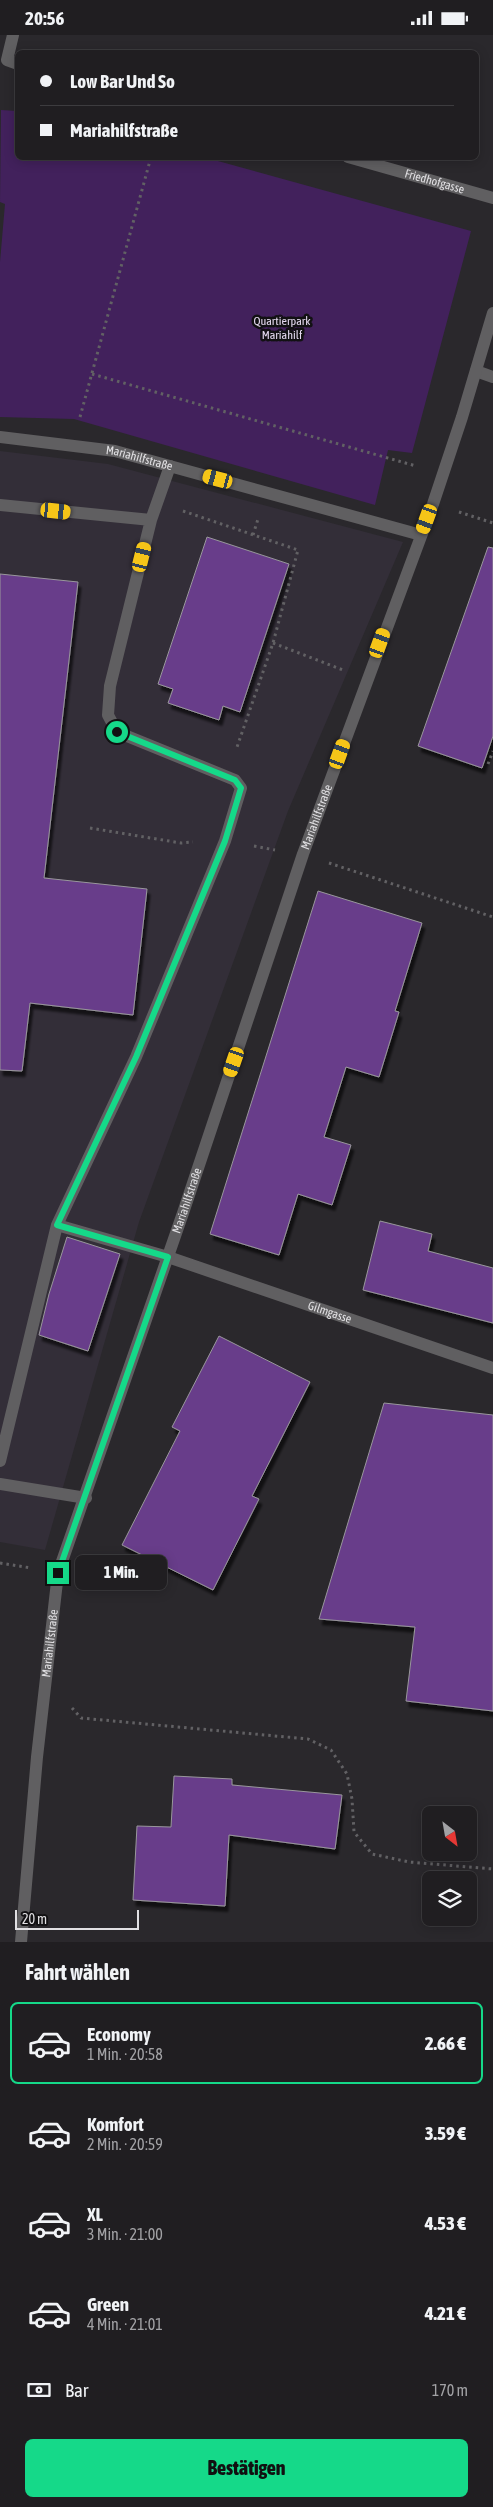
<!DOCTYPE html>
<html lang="de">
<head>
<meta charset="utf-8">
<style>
	body { margin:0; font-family:"Asap Condensed",sans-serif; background:#2d2b2e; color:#f1f3f6; height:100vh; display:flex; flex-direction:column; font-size:19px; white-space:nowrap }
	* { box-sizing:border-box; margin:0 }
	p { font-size:16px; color:#a2a2a5 }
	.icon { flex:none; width:28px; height:28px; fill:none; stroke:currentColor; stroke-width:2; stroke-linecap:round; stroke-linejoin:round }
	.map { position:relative; height:1907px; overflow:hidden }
	.drawer { display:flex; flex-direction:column; background:#201e21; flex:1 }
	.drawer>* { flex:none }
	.hud { position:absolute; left:15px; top:15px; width:464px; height:110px; border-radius:8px; box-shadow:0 2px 12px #0003,0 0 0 1px #3d3c3f; display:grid; align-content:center; height:110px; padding:0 25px; background:#201e21 }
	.needle { width:32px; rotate:149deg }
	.tools { position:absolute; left:422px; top:1771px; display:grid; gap:10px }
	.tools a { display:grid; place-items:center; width:55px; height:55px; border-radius:8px; background:#201e21; box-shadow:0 2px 12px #0003,0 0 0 1px #3d3c3f; font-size:25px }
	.scale { position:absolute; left:15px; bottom:12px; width:124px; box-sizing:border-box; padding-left:5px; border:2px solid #e1e0e3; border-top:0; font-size:14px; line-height:18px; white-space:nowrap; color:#e1e0e3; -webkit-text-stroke:4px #121113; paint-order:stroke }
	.end { position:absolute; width:22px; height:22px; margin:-11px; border:6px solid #15d989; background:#111; box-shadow:0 0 0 2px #111 }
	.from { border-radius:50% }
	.bubble { position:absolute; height:35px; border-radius:8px; background:#201e21; box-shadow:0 2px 12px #0003,0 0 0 1px #3d3c3f; font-size:16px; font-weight:800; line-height:35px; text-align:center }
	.car { position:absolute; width:15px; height:30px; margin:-15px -8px; border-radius:6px; box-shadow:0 0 4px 1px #0007; background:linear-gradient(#f5c518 24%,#345 0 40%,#f5c518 0 76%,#345 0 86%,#f5c518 0) }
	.hud b { display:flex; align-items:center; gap:18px; height:48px; font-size:19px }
	.hud b+b { border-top:1px solid #3d3c3f }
	.hud i { width:12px; height:12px; background:#f1f3f6 }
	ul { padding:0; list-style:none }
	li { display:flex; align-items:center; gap:15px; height:82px; margin:0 10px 8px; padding:0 15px; border:2px solid transparent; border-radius:8px }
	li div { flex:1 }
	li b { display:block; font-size:19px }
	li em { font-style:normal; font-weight:800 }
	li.current { border-color:#15d989 }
	li>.icon { width:45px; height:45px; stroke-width:1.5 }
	h2 { padding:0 25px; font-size:22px; line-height:60px }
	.pay { display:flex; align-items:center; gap:12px; height:55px; padding:0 25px; font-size:19px }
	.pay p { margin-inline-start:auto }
	.primary-button { display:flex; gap:10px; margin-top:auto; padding:10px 25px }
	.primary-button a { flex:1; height:58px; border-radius:8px; background:#15d989; color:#111; font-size:20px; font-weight:800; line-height:58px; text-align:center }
	.status { display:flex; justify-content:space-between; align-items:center; height:35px; padding:0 25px; background:#201e21; direction:ltr }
	.status svg { height:14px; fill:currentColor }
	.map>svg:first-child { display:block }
	.built { fill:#332e38 }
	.green { fill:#42215c }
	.building { fill:#683d8a; stroke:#99979c; filter:url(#shadow) }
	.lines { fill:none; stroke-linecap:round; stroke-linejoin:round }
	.path { stroke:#626164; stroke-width:3; stroke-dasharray:2.5 4; stroke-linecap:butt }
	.service { stroke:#605f61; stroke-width:12 }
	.minor { stroke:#605f61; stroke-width:12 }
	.route { stroke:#15d989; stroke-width:6 }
	.labels { text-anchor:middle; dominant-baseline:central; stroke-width:5; stroke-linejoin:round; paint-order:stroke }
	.street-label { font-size:12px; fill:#e1e0e3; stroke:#121113 }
	.park-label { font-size:12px; fill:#e5daf0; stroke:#121113 }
</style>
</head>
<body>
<div class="status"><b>20:56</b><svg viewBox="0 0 49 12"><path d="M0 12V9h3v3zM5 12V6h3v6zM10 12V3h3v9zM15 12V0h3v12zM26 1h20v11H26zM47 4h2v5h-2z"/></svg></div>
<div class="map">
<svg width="493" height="1907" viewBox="0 0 493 1907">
	<defs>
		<filter id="shadow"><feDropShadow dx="3" dy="5.5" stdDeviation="1" flood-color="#0009"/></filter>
	</defs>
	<rect width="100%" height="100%" fill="#2a282c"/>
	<path class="built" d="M0 416 108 429 403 507 288 776 139 1187 45 1515 0 1507Z"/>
	<path class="green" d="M1 75 17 76 18 122 207 123 471 196 412 418 388 415 375 470 74 384 0 382V227L5 169 0 167Z"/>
	<path class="building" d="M207 502 289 529 240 677 223 671 219 685 168 668 173 654 158 649Z
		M488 512 493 513V701L482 733 418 711Z
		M0 539 78 547 44 843 147 854 133 980 30 968 22 1036 0 1035Z
		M318 856 422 888 395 976 399 977 379 1042 346 1032 324 1102 351 1110 332 1170 298 1159 279 1220 210 1199Z
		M380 1186 432 1199 428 1216 493 1233V1288L363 1255Z
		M67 1202 120 1219 88 1316 39 1300 49 1259Z
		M219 1301 310 1347 252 1461 259 1464 213 1555 122 1510 180 1396 172 1392Z
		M384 1368 493 1380V1676L406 1666 415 1592 319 1584Z
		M174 1741 232 1744V1750L342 1760 335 1814 229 1800 225 1871 133 1865 137 1791 171 1792Z"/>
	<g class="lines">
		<path class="path" d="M92 339 416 431
			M80 382 151 122
			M183 476 298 515 273 608 236 715
			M459 477 493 488
			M253 500 258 484
			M273 608 343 635
			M488 729 493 716
			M90 793 181 808 193 807
			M254 811 275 815
			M329 828 493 882
			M0 1528 31 1533
			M72 1673 81 1683 308 1704 331 1715 347 1739 352 1764 354 1797 372 1819 409 1827 493 1834"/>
		<path class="service" d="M0 470 151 485 170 431
			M57 1190 168 1222
			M0 1426 57 1190 136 1022 225 806 241 753 235 745 117 697 108 680 110 651 151 485
			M0 1449 86 1463"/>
		<g class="minor">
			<path d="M13 0 7 25 18 29"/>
			<path id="s1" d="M348 122 493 163"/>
			<path d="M476 336 493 342"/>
			<path id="s2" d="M0 402 115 416 421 500"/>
			<path id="s3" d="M168 1222 493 1333"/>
			<path id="s4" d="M21 1907 37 1722 58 1538 183 1178 303 819 433 469 462 382 493 278"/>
		</g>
	</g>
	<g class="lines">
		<path class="route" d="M58 1538 168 1222 57 1190 136 1022 225 806 241 753 235 745 117 697"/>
	</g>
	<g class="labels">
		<g class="street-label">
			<text stroke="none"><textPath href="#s1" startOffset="90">Friedhofgasse</textPath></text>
			<text stroke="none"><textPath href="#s2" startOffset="141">Mariahilfstraße</textPath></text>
			<text stroke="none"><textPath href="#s4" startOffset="1170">Mariahilfstraße</textPath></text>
			<text stroke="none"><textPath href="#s4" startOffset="765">Mariahilfstraße</textPath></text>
			<text stroke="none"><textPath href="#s3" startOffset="171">Gilmgasse</textPath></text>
			<text stroke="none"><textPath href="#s4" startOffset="300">Mariahilfstraße</textPath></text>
		</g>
		<g class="park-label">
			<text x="282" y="286">Quartierpark<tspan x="282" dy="14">Mariahilf</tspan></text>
		</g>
	</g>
</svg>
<div class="tools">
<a><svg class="needle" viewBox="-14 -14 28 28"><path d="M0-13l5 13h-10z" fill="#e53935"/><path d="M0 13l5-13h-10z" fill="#a2a2a5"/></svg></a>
<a><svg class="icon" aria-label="layers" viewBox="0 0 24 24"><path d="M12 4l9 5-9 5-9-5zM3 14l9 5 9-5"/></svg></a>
</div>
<div class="scale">20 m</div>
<i class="end from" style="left:117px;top:697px"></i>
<i class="end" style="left:58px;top:1538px"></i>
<div class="bubble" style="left:75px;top:1520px;width:92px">1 Min.</div>
<i class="car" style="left:218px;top:444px;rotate:285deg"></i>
<i class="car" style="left:56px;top:476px;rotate:96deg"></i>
<i class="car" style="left:427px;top:484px;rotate:200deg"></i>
<i class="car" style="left:142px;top:522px;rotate:14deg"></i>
<i class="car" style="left:380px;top:608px;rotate:20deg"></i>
<i class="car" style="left:340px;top:719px;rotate:20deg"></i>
<i class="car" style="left:234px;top:1027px;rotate:199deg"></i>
<div class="hud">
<b><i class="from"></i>Low Bar Und So</b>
<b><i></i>Mariahilfstraße</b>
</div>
</div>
<section class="drawer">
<h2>Fahrt wählen</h2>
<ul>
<li class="current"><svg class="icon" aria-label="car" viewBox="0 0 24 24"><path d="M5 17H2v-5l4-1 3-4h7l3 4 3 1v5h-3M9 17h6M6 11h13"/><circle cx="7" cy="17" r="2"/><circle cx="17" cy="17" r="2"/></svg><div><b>Economy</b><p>1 Min. · 20:58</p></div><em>2.66 €</em></li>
<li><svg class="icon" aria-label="car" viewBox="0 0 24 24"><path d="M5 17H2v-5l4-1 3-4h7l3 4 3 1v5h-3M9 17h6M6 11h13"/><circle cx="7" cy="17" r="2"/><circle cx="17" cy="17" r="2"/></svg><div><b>Komfort</b><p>2 Min. · 20:59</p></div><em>3.59 €</em></li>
<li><svg class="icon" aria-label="car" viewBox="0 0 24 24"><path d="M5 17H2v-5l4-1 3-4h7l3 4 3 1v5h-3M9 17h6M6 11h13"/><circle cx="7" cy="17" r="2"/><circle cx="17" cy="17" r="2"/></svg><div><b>XL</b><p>3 Min. · 21:00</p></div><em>4.53 €</em></li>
<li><svg class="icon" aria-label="car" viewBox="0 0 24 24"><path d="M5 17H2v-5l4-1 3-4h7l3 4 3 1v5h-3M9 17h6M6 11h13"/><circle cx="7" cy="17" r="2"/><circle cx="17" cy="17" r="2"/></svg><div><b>Green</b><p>4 Min. · 21:01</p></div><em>4.21 €</em></li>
</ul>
<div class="pay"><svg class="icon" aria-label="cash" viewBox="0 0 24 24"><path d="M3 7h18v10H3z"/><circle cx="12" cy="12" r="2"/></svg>Bar<p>170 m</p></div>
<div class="primary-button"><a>Bestätigen</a></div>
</section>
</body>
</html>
